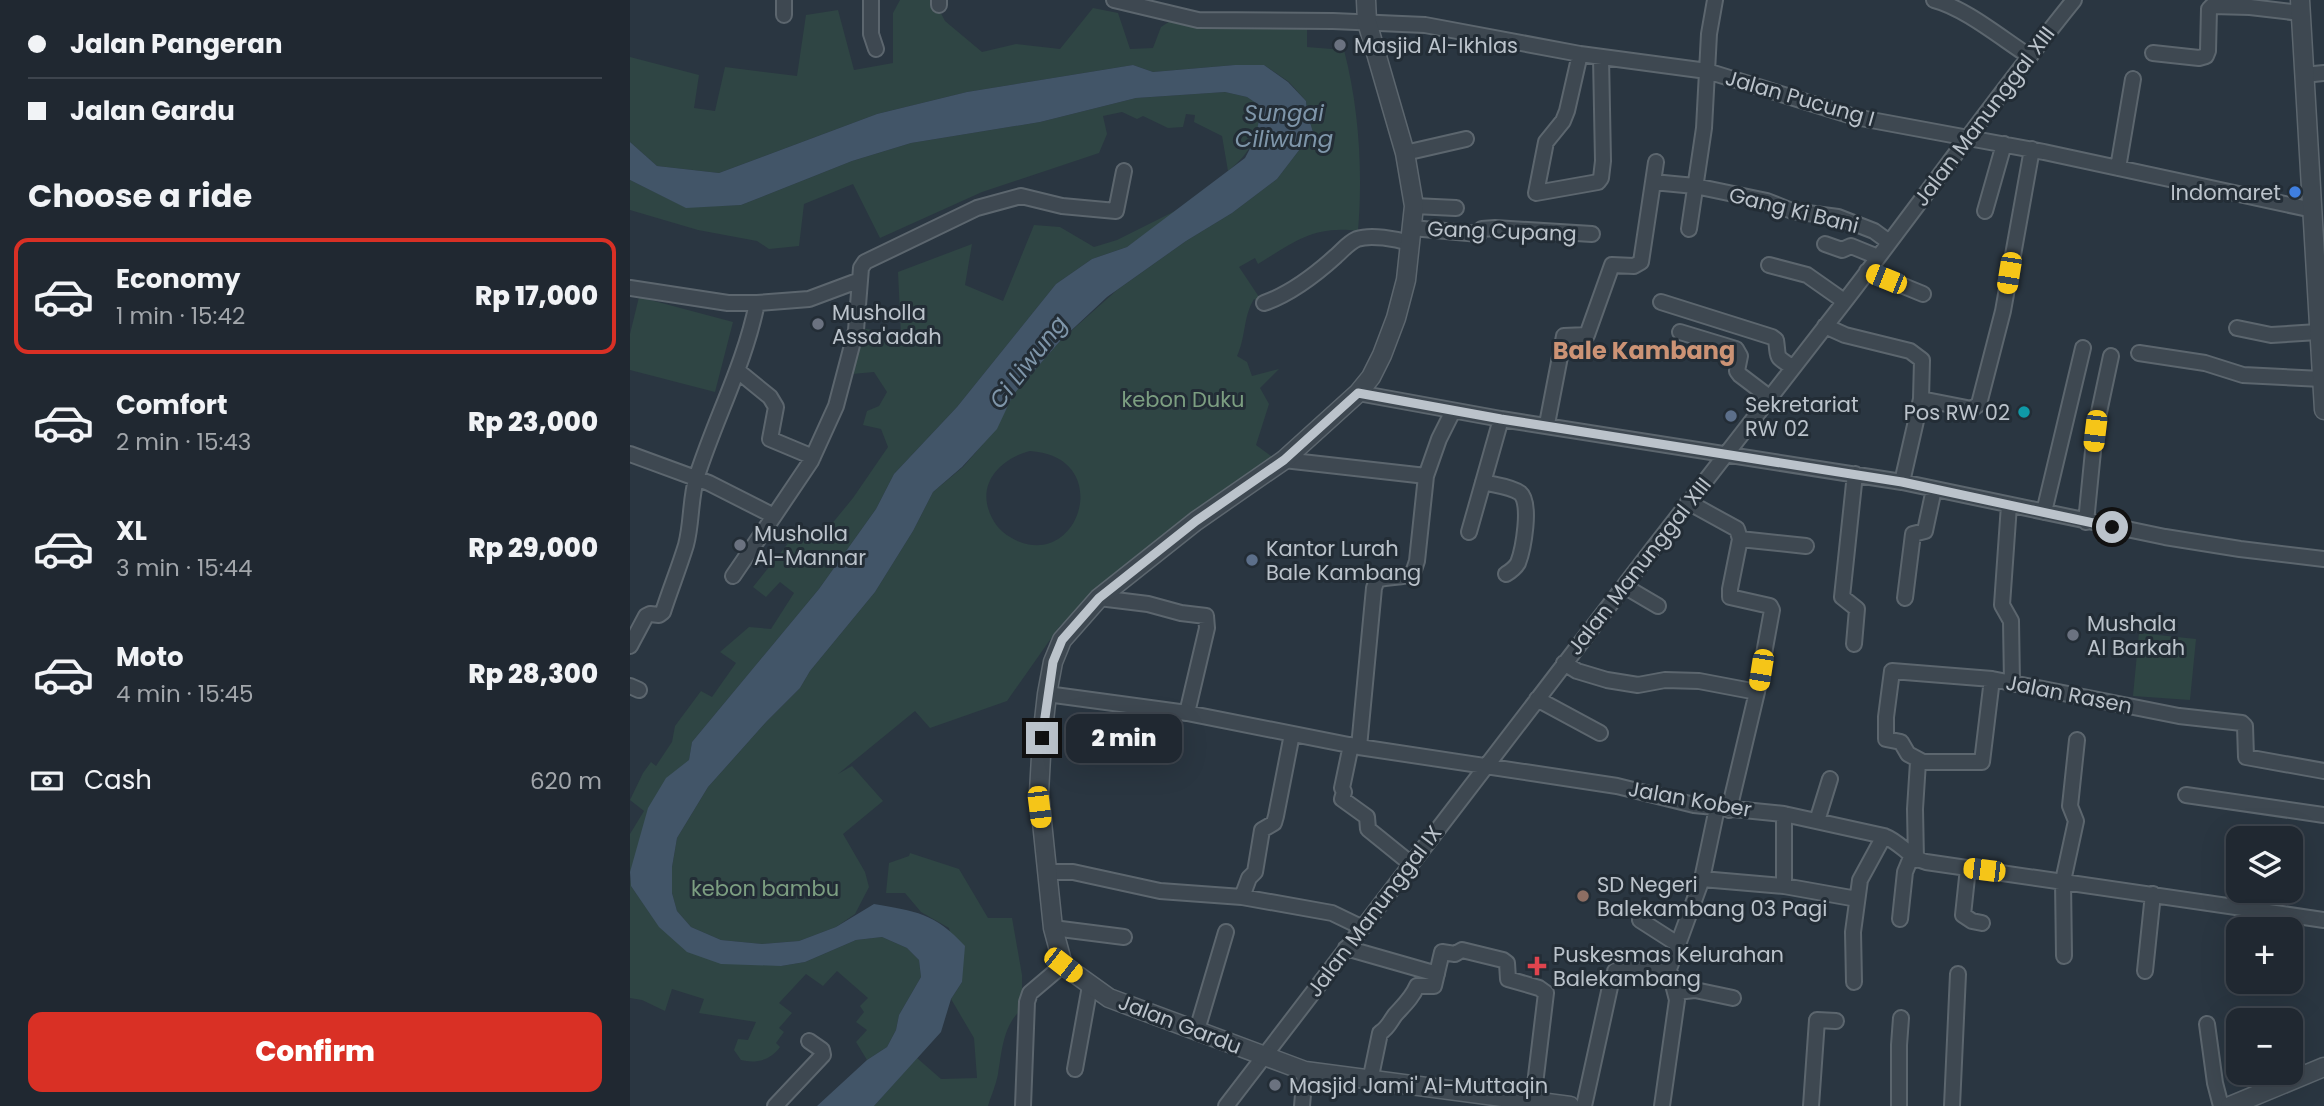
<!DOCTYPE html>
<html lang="en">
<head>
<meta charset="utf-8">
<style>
	body { margin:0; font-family:Poppins,sans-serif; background:#283039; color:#f1f3f6; height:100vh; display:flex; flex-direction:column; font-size:26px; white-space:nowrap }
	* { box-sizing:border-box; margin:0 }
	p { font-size:23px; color:#a2a6ab }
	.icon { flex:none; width:38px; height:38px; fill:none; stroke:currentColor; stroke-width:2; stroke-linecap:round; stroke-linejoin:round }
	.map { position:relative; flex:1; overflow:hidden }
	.panel { display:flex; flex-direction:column; background:#202831; width:630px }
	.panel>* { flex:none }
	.top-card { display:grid; align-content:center; height:154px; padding:0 28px; background:#202831 }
	.buttons { position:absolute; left:1596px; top:826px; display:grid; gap:14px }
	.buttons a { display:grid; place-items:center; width:77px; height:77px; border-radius:14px; background:#202831; box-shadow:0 7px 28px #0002,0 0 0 2px #3d444d; font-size:35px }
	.end { position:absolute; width:32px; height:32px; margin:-16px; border:9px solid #bbc3cb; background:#111; box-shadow:0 0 0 4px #111 }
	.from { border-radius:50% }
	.bubble { position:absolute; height:49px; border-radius:14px; background:#202831; box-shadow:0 7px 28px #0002,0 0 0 2px #3d444d; font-size:23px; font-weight:800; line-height:49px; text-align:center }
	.car { position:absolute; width:21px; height:42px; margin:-21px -10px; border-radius:9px; box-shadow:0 0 5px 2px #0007; background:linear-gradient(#f5c518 24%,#345 0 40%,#f5c518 0 76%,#345 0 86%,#f5c518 0) }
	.top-card b { display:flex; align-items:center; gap:24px; height:66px; font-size:26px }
	.top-card b+b { border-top:2px solid #3d444d }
	.top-card i { width:18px; height:18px; background:#f1f3f6 }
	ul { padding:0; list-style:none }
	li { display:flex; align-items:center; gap:21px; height:116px; margin:0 14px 10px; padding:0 14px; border:4px solid transparent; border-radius:14px }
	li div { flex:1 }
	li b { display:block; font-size:26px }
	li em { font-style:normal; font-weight:800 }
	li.on { border-color:#d93025 }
	li>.icon { width:63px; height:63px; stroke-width:1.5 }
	h2 { padding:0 28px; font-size:32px; line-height:84px }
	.pay { display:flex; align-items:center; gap:18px; height:77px; padding:0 28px; font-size:26px }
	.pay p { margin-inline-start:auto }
	.button { display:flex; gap:14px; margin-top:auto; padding:14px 28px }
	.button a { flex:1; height:80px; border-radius:14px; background:#d93025; color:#fff; font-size:28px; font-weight:800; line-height:80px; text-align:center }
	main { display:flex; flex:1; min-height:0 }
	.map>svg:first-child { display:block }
	.green { fill:#2f4544; fill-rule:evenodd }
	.water { fill:#425568 }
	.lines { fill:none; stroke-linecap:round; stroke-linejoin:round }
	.minor-casing { stroke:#5c666e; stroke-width:18 }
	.tertiary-casing { stroke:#5c666e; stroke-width:21 }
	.minor { stroke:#3e4851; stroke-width:14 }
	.tertiary { stroke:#3e4851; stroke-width:18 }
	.route { stroke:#bbc3cb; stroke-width:9 }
	.worship-dot { fill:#6b7280; stroke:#232d36; stroke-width:2.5 }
	.shop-dot { fill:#3f7fe0; stroke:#232d36; stroke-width:2.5 }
	.culture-dot { fill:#0f9aa8; stroke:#232d36; stroke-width:2.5 }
	.service-dot { fill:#5c6f8a; stroke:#232d36; stroke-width:2.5 }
	.education-dot { fill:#8d6e63; stroke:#232d36; stroke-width:2.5 }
	.health-dot { fill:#e0444e; stroke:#232d36; stroke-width:2.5 }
	.labels { text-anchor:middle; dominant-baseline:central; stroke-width:6; stroke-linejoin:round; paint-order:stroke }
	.poi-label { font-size:21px; fill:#bbc3cb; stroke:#232d36; text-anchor:start }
	.street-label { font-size:21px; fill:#bbc3cb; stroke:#232d36 }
	.park-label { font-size:21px; fill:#7c9e81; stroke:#232d36 }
	.water-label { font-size:23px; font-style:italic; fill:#7f96aa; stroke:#232d36 }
	.quarter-label { font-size:24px; font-weight:bold; fill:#cc9375; stroke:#232d36 }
</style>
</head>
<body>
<main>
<section class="panel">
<div class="top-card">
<b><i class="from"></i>Jalan Pangeran</b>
<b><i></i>Jalan Gardu</b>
</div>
<h2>Choose a ride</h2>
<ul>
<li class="on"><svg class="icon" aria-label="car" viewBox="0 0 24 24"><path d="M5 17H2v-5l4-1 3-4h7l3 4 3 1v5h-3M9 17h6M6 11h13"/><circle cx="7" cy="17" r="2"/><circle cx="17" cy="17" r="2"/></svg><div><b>Economy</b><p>1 min · 15:42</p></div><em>Rp 17,000</em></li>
<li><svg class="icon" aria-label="car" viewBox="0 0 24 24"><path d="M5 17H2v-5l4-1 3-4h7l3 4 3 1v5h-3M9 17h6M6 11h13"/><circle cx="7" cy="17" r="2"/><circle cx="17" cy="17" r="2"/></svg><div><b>Comfort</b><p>2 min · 15:43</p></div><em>Rp 23,000</em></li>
<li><svg class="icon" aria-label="car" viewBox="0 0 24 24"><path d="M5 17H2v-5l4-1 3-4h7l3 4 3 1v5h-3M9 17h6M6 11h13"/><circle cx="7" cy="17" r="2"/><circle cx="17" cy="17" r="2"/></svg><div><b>XL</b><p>3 min · 15:44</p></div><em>Rp 29,000</em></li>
<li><svg class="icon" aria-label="car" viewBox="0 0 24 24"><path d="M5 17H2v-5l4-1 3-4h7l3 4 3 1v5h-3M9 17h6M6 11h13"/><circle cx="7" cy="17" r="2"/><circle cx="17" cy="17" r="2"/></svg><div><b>Moto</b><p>4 min · 15:45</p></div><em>Rp 28,300</em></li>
</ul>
<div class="pay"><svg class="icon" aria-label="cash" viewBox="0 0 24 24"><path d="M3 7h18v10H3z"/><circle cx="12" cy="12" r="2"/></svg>Cash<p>620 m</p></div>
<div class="button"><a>Confirm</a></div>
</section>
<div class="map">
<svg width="1694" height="1106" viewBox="0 0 1694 1106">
	<rect width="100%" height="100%" fill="#2a3641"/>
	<path class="green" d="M270 0H304L315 21 352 52 386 44 430 49 463 8 488 13 500 49 523 48 531 27 554 12 677 26V47L714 50C729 108 733 171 728 231 684 225 664 242 628 264L625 258 609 267 633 303 624 299C613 317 616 337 607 356L617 362 622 376 649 369 630 388 639 404 626 445 648 461 469 591 429 627 377 701 300 728 285 711 208 774 222 766 253 801 213 834 235 872 239 887 225 914 206 927 169 941 132 944 91 940 61 927 47 911 42 893V867L47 838 78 787 137 721 170 688 180 671 245 592 283 531 303 492 333 467 366 429 383 395 431 340 487 290 556 241 602 213 647 179 683 132 677 113 676 101 659 82 634 65H605L523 72 503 65 337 92 247 114 89 173 27 166 0 142V57L69 75 64 108 85 111 95 67 167 76 176 15 208 10 224 70 263 63V13ZM400 451C483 456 452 565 390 542 378 537 368 530 362 518 345 485 369 459 400 451Z
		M595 92 617 97 632 107C627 137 622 152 598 171L592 136 564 122 565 115 556 114 553 127 538 128 513 116 507 119 492 112 473 116 477 134 469 153 352 192 250 238 223 184 174 204 169 246 139 249 127 241 68 230 0 210V180L55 207 111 205 222 161 281 143 410 122 506 98Z
		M551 208 497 247 462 259 426 284 327 407 264 474 246 509 189 589 62 742 59 760 0 872V834L14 811 0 800 13 773 21 762 26 766 42 742 45 726 71 691 82 697 106 663 90 652 119 627 141 629 164 593 150 582 136 597 123 587 171 527 187 542 223 498 258 447 251 429 233 425 237 411 249 406 257 392 244 372 222 374 231 328 271 335 268 272 342 244 335 285 373 301 404 225 430 227 464 247 487 240Z
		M9 297 103 322 85 392 0 370V334Z
		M1509 633 1566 639 1560 700 1503 696Z
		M280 853 329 869 358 918H382L392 975V1009C373 1025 372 1051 368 1074 366 1085 361 1096 358 1106H244L287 1058 311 1079 347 1078 344 1038 321 999 332 982 319 928 291 912 275 893H256L259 863 279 856Z
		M0 874 1 886 29 926 151 966 175 962 226 940 252 937 277 948 289 960 291 977 269 1015 266 1030 257 1047 237 1060 226 1042 237 1030 226 1022 234 1012 230 1006 238 998 207 971 193 986 176 974 149 1003 162 1013 149 1028 154 1032 146 1043 150 1047C141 1060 126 1064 111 1060L104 1050 108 1039 118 1040 126 1022 69 1013 74 999 42 989 35 1011 12 1000 0 998Z"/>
	<path class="water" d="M503 65 523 72 605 65H634L658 82 676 101 677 113 683 132 647 179 602 213 556 241 477 297 431 340 383 395 367 429 332 467 303 492 283 531 245 592 180 671 170 688 137 721 78 787 47 838 42 867V893L47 911 61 927 91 940 132 944 169 941 206 927 244 904C285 911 305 913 335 946L332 982 321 999 311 1032 244 1106H187L237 1060 257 1047 266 1030 269 1015 291 977 289 960 277 948 252 937 226 940 175 962 151 966 91 964 57 952 29 927 1 886 0 872 18 808 36 778 59 760 62 742 189 589 246 509 264 474 327 407 426 284 462 259 497 247 615 158 625 139 632 107 617 97 595 92 506 98 410 122 281 143 222 161 111 205 56 208 0 180V142L27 166 89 173 247 114 337 92Z"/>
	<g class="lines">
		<g class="minor-casing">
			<path id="minor" d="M154 0V15
				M241 0V34L246 49
				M484 0 568 20 703 21 795 25 950 54 1077 71 1225 117 1414 152 1683 210
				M1304 0C1335 8 1371 38 1399 56
				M309 5V0
				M1523 53 1569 58 1576 56 1578 51 1579 9 1582 6 1620 7 1670 13
				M950 54 937 111 933 121 916 142 906 193 968 182 971 178 973 161 971 57
				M1674 75 1694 73
				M775 153 836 139
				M1488 168 1503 79
				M1023 182 1026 162
				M784 206 826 208
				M1355 211 1374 144
				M782 228 849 234 852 229 865 228 962 234
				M1059 229 1074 128 1079 34 1085 0
				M1195 244 1212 250 1221 246 1248 257
				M1139 265 1177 275 1214 301
				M1237 271 1293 294
				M0 288 98 303H127L179 299 230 280
				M1031 302 1142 337 1146 340C1149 359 1144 355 1162 367
				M634 303C660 294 685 275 706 256 713 250 718 243 727 239 741 234 766 239 780 243
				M1195 326 1215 335 1280 351 1292 360 1291 399 1272 482
				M1607 328 1641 335 1688 332
				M1050 332 1106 349 1110 356 1107 371 1110 375 1139 397
				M1509 353 1575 363 1613 375 1692 379
				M108 371 140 397 146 407 140 439 183 457
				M728 393 871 419 1272 482 1535 537 1610 549 1694 559
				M1291 399 1342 409 1349 404 1373 311 1402 149
				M917 424 934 336 957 335 982 265 1004 266 1011 262 1023 182 1065 186 1137 201 1162 211 1208 217 1244 231 1259 242
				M0 454 79 483 144 516 103 576
				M654 460 796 476
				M853 482C864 485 880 486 890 493 902 503 893 550 888 563 885 568 881 571 876 574
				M1058 502 1107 529 1110 539 1100 589V597L1140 606 1142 610 1127 692 1099 810
				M1379 505 1372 605 1381 621 1382 684
				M1414 512 1453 348
				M144 516 181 461 206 406 226 330 231 268 235 262 347 208 391 196 432 206 486 211 494 171
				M1456 522 1465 431 1481 356
				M839 532 871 419
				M1110 539 1176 546
				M994 586 1028 606
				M469 598 518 604 551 613 576 616 577 628 557 713
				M1275 598 1283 534 1295 531 1304 489
				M1224 644 1227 609 1212 597 1225 474
				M0 646 16 616 20 614 29 615 33 612C40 590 49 568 56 545 62 523 60 498 67 476 86 417 115 363 127 303
				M934 663 947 671 977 680 1008 685 1035 680 1069 681 1127 692
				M0 686 9 690
				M417 694 557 713 729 747 987 786 1064 805 1154 814 1254 836C1272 843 1279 858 1296 862L1694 920
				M907 699 970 733
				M721 745 712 788 714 792 712 799 737 817 738 829 780 863
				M729 747 744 588 747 580C759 575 772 579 783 573L787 561 796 476 809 439 823 411
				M1291 761 1278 754 1271 742 1256 739V717L1262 671 1362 679 1549 716 1612 723 1615 726 1616 757 1694 771
				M1556 795 1694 815
				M1154 814V886
				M1187 821 1200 779
				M1286 860 1285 809 1288 762H1352L1362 679
				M1338 868 1333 915 1342 921 1352 923
				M417 872H443L530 891 612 897 702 913 731 927
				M1072 879 1154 886 1227 899
				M612 897 619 878 625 872 632 830 644 823 646 816 662 734
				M1270 919 1275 872 1282 855
				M1010 920 1049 945
				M423 928 494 937
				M716 948 807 974
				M1434 956 1433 881 1446 821 1440 806 1447 740
				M985 971 1039 969
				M1515 971 1523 894
				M1224 982 1223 932 1230 880 1254 836
				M1046 992 1065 990 1103 998
				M1577 1024 1585 1083 1591 1106
				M567 1030 596 932
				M445 1069 460 986
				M740 1081 750 1033C758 1028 760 1022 765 1015 774 1005 782 998 787 986H804L812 952 825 954 832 950 873 960 877 963 878 979 909 988 916 993 903 1101
				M145 1106 193 1055 192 1050 179 1041
				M393 1106 397 1002 400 993 433 965
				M596 1106C801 836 1007 568 1215 301 1292 201 1365 98 1444 0
				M672 1106 675 1071
				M954 1106 980 987
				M1032 1106 1047 1000 1039 969 1072 879 1087 808
				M1181 1106 1187 1020 1206 1021
				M1269 1106V1045L1271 1018
				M1322 1106 1328 974"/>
		</g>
		<g class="tertiary-casing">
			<path id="tertiary" d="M736 0 737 22 775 153 784 206 776 280 766 318 752 355 741 377 728 393 654 460 566 521 469 598 432 640 423 662 417 694 412 738 409 793 423 928 433 965 479 998 675 1071 940 1106
				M1670 0 1694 410
				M1600 1106 1694 1067"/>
		</g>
		<use href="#minor" class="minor"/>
		<use href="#tertiary" class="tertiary"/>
	</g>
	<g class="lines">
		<path class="route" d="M412 738 423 662 432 640 469 598 566 521 654 460 728 393 871 419 1272 482 1482 527"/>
	</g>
	<g class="worship-dot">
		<circle cx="710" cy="45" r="7"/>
		<circle cx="188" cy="324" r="7"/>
		<circle cx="110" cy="545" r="7"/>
		<circle cx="1443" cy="635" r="7"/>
		<circle cx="645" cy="1085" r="7"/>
	</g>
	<circle class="shop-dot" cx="1665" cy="192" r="7"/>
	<circle class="culture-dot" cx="1394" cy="412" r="7"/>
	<g class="service-dot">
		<circle cx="1101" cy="416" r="7"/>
		<circle cx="622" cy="560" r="7"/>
	</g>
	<circle class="education-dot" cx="953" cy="896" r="7"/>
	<path class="health-dot" d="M903.5 955.5h7v7h7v7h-7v7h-7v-7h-7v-7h7z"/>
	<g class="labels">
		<g class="poi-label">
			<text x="724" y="45">Masjid Al-Ikhlas</text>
			<text x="1651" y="192" text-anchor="end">Indomaret</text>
			<text x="202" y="312">Musholla<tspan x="202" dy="24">Assa'adah</tspan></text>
			<text x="1115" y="404">Sekretariat<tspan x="1115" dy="24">RW 02</tspan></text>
			<text x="1380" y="412" text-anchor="end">Pos RW 02</text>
			<text x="124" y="533">Musholla<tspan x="124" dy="24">Al-Mannar</tspan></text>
			<text x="636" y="548">Kantor Lurah<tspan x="636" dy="24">Bale Kambang</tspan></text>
			<text x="1457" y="623">Mushala<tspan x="1457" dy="24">Al Barkah</tspan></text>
			<text x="967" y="884">SD Negeri<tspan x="967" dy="24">Balekambang 03 Pagi</tspan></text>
			<text x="923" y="954">Puskesmas Kelurahan<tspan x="923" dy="24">Balekambang</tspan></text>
			<text x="659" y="1085">Masjid Jami' Al-Muttaqin</text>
		</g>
		<g class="street-label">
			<text transform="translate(1170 98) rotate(16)">Jalan Pucung I</text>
			<text transform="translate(1354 116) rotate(-53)">Jalan Manunggal XIII</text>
			<text transform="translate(1164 210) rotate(14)">Gang Ki Bani</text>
			<text transform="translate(872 231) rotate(2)">Gang Cupang</text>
			<text transform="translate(1009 566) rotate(-52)">Jalan Manunggal XIII</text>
			<text transform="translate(1439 694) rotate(11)">Jalan Rasen</text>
			<text transform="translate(1060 799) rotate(10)">Jalan Kober</text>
			<text transform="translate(744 911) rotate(-53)">Jalan Manunggal IX</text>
			<text transform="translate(550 1024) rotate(21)">Jalan Gardu</text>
		</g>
		<g class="park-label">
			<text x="553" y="399">kebon Duku</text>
			<text x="135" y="888">kebon bambu</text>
		</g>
		<g class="water-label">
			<text x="654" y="113">Sungai<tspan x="654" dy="26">Ciliwung</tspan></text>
			<text transform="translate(398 362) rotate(-52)">Ci Liwung</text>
		</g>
		<g class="quarter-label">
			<text x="1014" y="350">Bale Kambang</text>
		</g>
	</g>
</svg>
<div class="buttons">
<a><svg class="icon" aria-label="layers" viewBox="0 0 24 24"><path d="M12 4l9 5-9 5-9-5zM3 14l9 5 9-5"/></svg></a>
<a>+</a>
<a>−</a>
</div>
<i class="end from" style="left:1482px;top:527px"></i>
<i class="end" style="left:412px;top:738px"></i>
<div class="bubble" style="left:436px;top:714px;width:116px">2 min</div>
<i class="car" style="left:1379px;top:273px;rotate:189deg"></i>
<i class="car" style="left:1256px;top:279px;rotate:292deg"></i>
<i class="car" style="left:1465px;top:431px;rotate:187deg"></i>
<i class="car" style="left:1131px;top:670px;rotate:189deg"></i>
<i class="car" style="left:409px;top:807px;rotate:173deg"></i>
<i class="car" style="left:1354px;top:870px;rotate:277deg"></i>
<i class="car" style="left:433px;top:965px;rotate:128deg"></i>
</div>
</main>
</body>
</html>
